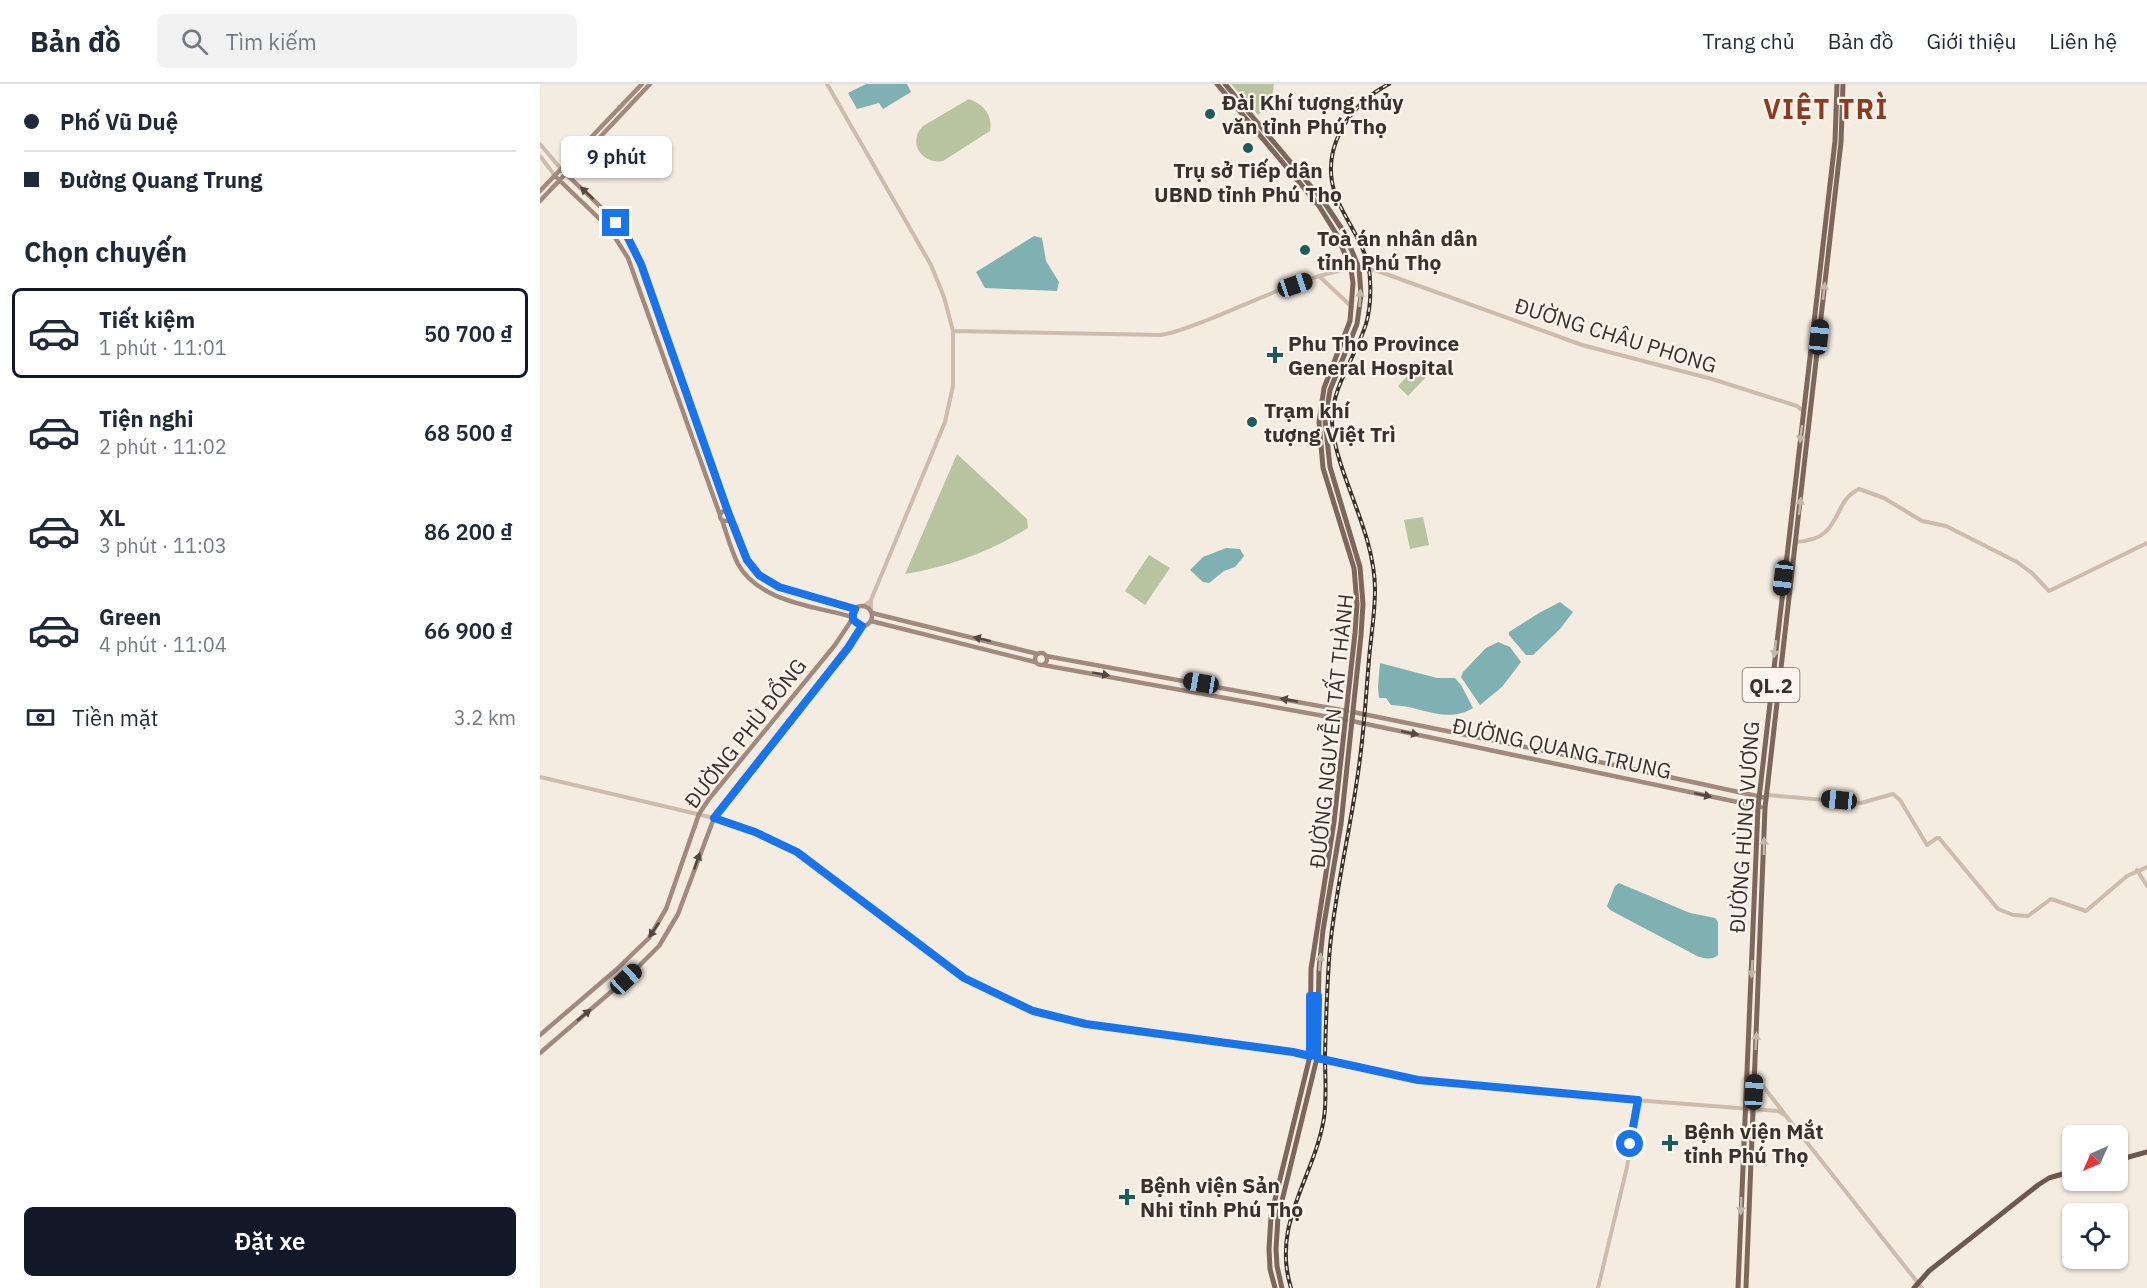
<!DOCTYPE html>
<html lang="vi">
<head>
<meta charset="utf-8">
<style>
	body { margin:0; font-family:"IBM Plex Sans",sans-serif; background:#f2f2f3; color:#1f2937; height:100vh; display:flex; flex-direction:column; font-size:22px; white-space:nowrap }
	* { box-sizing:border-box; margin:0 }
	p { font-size:20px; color:#747a83 }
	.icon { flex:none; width:33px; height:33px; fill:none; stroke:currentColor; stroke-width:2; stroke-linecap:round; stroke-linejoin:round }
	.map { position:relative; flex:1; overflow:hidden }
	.sheet { display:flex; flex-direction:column; background:#fff; width:540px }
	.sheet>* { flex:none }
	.hud { display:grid; align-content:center; height:132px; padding:0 24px; background:#fff }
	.needle { width:39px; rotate:225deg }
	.buttons { position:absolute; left:1522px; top:1041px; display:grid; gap:12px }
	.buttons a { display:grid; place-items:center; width:66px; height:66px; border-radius:9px; background:#fff; box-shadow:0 2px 4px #0004; font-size:30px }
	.end { position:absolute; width:27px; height:27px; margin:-14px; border:8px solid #1a73e8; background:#fff; box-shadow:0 0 0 3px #fff }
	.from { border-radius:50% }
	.bubble { position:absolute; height:42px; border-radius:9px; background:#fff; box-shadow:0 2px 4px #0004; font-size:20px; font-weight:600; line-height:42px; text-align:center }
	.car { position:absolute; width:18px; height:36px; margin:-18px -9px; border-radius:8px; box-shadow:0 0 4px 2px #0007; background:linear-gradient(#222 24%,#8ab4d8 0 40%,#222 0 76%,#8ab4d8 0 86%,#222 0) }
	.hud b { display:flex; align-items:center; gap:21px; height:57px; font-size:22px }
	.hud b+b { border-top:2px solid #e0e1e3 }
	.hud i { width:15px; height:15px; background:#1f2937 }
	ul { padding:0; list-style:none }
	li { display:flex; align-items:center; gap:18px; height:90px; margin:0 12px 9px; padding:0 12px; border:3px solid transparent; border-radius:9px }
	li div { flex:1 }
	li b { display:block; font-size:22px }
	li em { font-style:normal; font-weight:600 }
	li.selected { border-color:#111827 }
	li>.icon { width:54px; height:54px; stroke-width:1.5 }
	h2 { padding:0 24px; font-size:27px; line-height:72px }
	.pay { display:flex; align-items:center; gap:15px; height:66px; padding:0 24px; font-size:22px }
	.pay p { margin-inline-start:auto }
	.primary-button { display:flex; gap:12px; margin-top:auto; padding:12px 24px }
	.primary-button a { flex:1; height:69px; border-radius:9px; background:#111827; color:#fff; font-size:24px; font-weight:600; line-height:69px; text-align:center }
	header { display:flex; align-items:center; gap:36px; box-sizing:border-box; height:84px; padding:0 30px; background:#fff; border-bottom:2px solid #e0e1e3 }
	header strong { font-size:28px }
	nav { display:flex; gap:33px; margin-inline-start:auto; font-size:21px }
	.search { width:420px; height:54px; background:#f2f2f3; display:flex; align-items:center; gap:15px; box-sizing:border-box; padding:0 21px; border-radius:9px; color:#747a83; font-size:22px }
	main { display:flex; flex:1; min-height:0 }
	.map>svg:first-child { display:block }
	.green { fill:#b8c4a0 }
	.water { fill:#7fb0b2 }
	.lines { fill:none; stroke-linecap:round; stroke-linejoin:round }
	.tertiary { stroke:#cdbbac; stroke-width:4 }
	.secondary { stroke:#a18a7d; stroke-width:4.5 }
	.primary { stroke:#7d675c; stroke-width:5 }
	.trunk { stroke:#6c584f; stroke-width:5 }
	.rail-casing { stroke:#3b302b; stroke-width:4 }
	.rail { stroke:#fbf5ee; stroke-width:1.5; stroke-dasharray:4.5; stroke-linecap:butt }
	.oneway { fill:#544640 }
	.oneway2 { fill:#c2b5ac }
	.route { stroke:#1a73e8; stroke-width:8 }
	.poi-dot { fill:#1f5a5e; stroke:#fbf5ee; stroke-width:2 }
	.labels { text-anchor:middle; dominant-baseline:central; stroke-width:4.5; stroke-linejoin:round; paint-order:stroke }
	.shield { fill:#fbf5ee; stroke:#756b66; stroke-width:1.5 }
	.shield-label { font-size:20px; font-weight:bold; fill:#3b302b }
	.poi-label { font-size:21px; font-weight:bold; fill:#3b302b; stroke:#fbf5ee; text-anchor:start }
	.street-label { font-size:21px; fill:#3b302b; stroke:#fbf5ee }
	.district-label { font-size:27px; font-weight:bold; letter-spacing:1.5px; fill:#8c3b22; stroke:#fbf5ee }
</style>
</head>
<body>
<header>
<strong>Bản đồ</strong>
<div class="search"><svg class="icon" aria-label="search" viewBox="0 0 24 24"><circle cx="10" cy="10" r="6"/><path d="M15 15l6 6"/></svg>Tìm kiếm</div>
<nav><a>Trang chủ</a><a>Bản đồ</a><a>Giới thiệu</a><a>Liên hệ</a></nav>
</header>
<main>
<section class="sheet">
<div class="hud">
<b><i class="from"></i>Phố Vũ Duệ</b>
<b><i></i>Đường Quang Trung</b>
</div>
<h2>Chọn chuyến</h2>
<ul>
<li class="selected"><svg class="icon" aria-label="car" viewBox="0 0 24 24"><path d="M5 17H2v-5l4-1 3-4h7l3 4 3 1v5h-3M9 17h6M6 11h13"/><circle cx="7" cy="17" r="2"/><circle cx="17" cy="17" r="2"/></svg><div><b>Tiết kiệm</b><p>1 phút · 11:01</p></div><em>50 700 ₫</em></li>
<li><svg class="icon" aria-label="car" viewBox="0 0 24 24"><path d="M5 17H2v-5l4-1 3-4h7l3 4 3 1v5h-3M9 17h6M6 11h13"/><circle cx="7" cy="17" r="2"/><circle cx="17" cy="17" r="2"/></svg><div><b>Tiện nghi</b><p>2 phút · 11:02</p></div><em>68 500 ₫</em></li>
<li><svg class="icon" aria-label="car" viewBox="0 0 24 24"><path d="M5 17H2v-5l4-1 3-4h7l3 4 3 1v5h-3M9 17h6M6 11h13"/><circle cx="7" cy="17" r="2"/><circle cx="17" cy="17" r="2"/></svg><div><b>XL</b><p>3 phút · 11:03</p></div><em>86 200 ₫</em></li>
<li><svg class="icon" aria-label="car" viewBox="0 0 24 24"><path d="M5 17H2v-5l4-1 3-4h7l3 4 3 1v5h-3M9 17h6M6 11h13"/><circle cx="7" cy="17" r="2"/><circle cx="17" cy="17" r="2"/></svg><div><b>Green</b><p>4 phút · 11:04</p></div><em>66 900 ₫</em></li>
</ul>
<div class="pay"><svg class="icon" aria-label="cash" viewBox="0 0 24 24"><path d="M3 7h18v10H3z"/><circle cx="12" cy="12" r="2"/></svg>Tiền mặt<p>3.2 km</p></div>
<div class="primary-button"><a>Đặt xe</a></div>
</section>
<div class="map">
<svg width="1607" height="1204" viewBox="0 0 1607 1204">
	<rect width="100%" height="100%" fill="#f4ebe1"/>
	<path class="green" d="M691 0H734L731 20 718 31Z
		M429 15C444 20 453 32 450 47L403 77C382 81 367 58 383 42Z
		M877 282 887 292 868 312 858 302Z
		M417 370 487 435 488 444C451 467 409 483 365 490Z
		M883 433 889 461 870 465 864 436Z
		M609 471 630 484 605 521 585 507Z"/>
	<path class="water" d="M326 0H367L371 8 343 25 339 19 317 25 308 9Z
		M494 152 502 154 506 177 519 198 517 207 445 204 436 188Z
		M686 464 700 465 704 472 695 483 684 487 669 499 663 498 650 486 663 473Z
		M1020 518 1033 528 1020 545 993 571H986L969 551V548L999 529Z
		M958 558 970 563 981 578 962 603 940 621 921 593 923 588 946 564Z
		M840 579 897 594H915L921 601 933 624C906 641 879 621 851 621L846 614H839L838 603Z
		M1079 799 1150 829 1175 834 1178 838V871C1173 876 1164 875 1157 872L1070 826 1067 822 1075 802Z"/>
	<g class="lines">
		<path class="tertiary" d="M287 0 391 181 404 213 413 247 621 251C639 248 654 241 670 235 710 219 769 190 811 185
			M0 60 21 85
			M0 72 15 92
			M819 184 835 186 1042 261 1172 295 1257 322 1263 327
			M780 193 812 223
			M1255 458C1304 456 1290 419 1319 405L1344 414 1382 437 1406 442 1477 478 1492 489 1509 507 1607 459
			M324 522 331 517
			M331 526V516L405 338 413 302V247
			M0 693 174 734 215 748 239 759 272 778 419 890C478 929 544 941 613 950 660 956 707 962 753 967L770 972
			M1227 711 1321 719 1353 710 1360 716 1387 761 1397 754H1399L1458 825 1473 831 1488 832 1511 815 1546 827 1587 792 1607 783
			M1597 786 1607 802
			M777 974 840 989 878 996 1015 1010 1238 1027 1246 1032 1382 1204
			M1215 992 1244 1029
			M1058 1204 1087 1083 1098 1016"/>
		<path class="secondary" d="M21 85C49 113 80 136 97 171L188 428
			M15 92 69 144 88 174 180 431
			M0 107 102 0
			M0 117 110 0
			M180 432a5 5 0 1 1 10 0a5 5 0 1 1-10 0Z
			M190 433C195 448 199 463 207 477 226 509 281 515 315 525
			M182 436C187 451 191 466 198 480 219 518 274 522 313 533
			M312 532a10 10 0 1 1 20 0a10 10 0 1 1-20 0Z
			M332 529 498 570
			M331 537 495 578
			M495 575a6 6 0 1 1 12 0a6 6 0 1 1-12 0Z
			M506 572 807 627
			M503 581 806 636
			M813 628 1074 681 1226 714
			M812 637 1221 723
			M0 951 77 885 109 854 126 825 159 730 169 715 295 561 313 534
			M0 969 86 895 119 862 138 830 174 734 308 564 322 542"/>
		<path class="primary" d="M677 0 779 122 797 151 811 185 813 199 810 237 784 304 779 338 783 384 814 484 817 520 815 549 794 738 771 885 770 972 731 1132 729 1165 730 1185 735 1204
			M685 0 784 118 804 148 819 184 821 211 817 240 790 306 785 336 790 383 820 483 823 520 821 551 801 740 783 846 779 886 777 974 738 1133 736 1165 737 1182 742 1204
			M1198 1204 1218 723 1295 57 1297 0
			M1206 1204 1225 724 1301 58 1303 0"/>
		<path class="trunk" d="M1578 1076 1607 1068
			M1374 1204 1389 1187 1498 1101 1509 1094 1533 1087"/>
		<g class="rail-casing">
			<path id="rail" d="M751 1204C731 1139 774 1095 784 1034 787 1013 785 992 785 971 786 935 787 899 790 863 796 803 811 743 819 682 824 647 826 611 829 575 831 552 835 529 835 506 835 464 815 423 802 384 797 369 792 351 792 335 793 301 816 272 826 240 830 226 831 211 830 196 829 165 809 143 797 115 778 68 807 22 849 0"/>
		</g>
		<use href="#rail" class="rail"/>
	</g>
	<defs><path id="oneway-solid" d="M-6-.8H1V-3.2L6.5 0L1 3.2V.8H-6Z" transform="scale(1.5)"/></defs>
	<g class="oneway">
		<use href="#oneway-solid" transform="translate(47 109) rotate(-137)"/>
		<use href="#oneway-solid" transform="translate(442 555) rotate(-166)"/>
		<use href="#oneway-solid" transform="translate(561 590) rotate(10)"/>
		<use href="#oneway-solid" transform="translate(749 616) rotate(-170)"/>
		<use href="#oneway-solid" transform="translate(870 649) rotate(12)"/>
		<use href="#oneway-solid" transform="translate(1163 711) rotate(12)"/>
		<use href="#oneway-solid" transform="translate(157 777) rotate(-71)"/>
		<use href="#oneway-solid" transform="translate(114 846) rotate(124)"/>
		<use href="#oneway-solid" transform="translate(44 931) rotate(-40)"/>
	</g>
	<g class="oneway2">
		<use href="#oneway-solid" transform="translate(1284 207) rotate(-83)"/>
		<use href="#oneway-solid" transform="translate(820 214) rotate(-87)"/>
		<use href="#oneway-solid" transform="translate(1261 350) rotate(97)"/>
		<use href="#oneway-solid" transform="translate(1260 422) rotate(-83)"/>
		<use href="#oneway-solid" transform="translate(1235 565) rotate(97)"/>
		<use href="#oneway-solid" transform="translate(1224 762) rotate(-89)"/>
		<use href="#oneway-solid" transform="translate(780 878) rotate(-85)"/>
		<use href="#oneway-solid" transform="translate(1212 885) rotate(93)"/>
		<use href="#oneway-solid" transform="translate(1216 957) rotate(-87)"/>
		<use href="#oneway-solid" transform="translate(1201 1122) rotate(92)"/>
	</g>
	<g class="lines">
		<path class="route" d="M76 139 88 154 101 180 188 428 207 476 219 491 239 503 315 525 313 530V536L322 542 308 564 174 734 215 748 257 768 424 894 493 927 546 940 753 968 770 972V912H778L777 974 878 996 1098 1016 1090 1060"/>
	</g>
	<g class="poi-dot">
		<circle cx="670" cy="30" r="6"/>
		<circle cx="708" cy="64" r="6"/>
		<circle cx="765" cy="166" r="6"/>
		<path d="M732 262h6v6h6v6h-6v6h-6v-6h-6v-6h6z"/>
		<circle cx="712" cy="338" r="6"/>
		<path d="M1127 1050h6v6h6v6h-6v6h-6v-6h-6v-6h6z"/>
		<path d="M584 1104h6v6h6v6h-6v6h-6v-6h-6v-6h6z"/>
	</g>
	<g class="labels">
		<rect class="shield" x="1202.5" y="584" width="57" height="34" rx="4.5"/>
		<g class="shield-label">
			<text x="1231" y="601">QL.2</text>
		</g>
		<g class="poi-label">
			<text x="682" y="18">Đài Khí tượng thủy<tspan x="682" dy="24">văn tỉnh Phú Thọ</tspan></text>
			<text x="708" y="86" text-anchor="middle">Trụ sở Tiếp dân<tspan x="708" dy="24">UBND tỉnh Phú Thọ</tspan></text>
			<text x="777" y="154">Toà án nhân dân<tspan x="777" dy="24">tỉnh Phú Thọ</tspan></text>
			<text x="748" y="259">Phu Tho Province<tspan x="748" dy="24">General Hospital</tspan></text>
			<text x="724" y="326">Trạm khí<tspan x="724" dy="24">tượng Việt Trì</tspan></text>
			<text x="1144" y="1047">Bệnh viện Mắt<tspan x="1144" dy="24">tỉnh Phú Thọ</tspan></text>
			<text x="600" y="1101">Bệnh viện Sản<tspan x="600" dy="24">Nhi tỉnh Phú Thọ</tspan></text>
		</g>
		<g class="street-label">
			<text transform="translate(1076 251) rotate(17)">ĐƯỜNG CHÂU PHONG</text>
			<text transform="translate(791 647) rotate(-84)">ĐƯỜNG NGUYỄN TẤT THÀNH</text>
			<text transform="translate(205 649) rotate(-52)">ĐƯỜNG PHÙ ĐỔNG</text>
			<text transform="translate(1022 664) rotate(12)">ĐƯỜNG QUANG TRUNG</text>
			<text transform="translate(1204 743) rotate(-86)">ĐƯỜNG HÙNG VƯƠNG</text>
		</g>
		<g class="district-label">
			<text x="1286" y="24">VIỆT TRÌ</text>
		</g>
	</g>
</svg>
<div class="buttons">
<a><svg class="needle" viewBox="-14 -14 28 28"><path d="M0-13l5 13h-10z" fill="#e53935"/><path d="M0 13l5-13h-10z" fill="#747a83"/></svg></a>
<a><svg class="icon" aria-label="locate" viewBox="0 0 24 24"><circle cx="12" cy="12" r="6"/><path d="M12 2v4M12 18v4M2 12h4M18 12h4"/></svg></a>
</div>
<i class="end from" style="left:1090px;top:1060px"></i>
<i class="end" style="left:76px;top:139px"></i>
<div class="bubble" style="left:21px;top:52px;width:111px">9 phút</div>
<i class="car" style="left:755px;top:201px;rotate:71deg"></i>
<i class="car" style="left:1279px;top:253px;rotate:6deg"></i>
<i class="car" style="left:1243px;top:494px;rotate:187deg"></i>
<i class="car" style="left:661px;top:599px;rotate:280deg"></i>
<i class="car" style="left:1299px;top:716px;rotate:276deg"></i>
<i class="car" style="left:86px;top:895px;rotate:47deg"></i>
<i class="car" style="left:1214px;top:1008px;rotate:3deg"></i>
</div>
</main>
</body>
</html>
